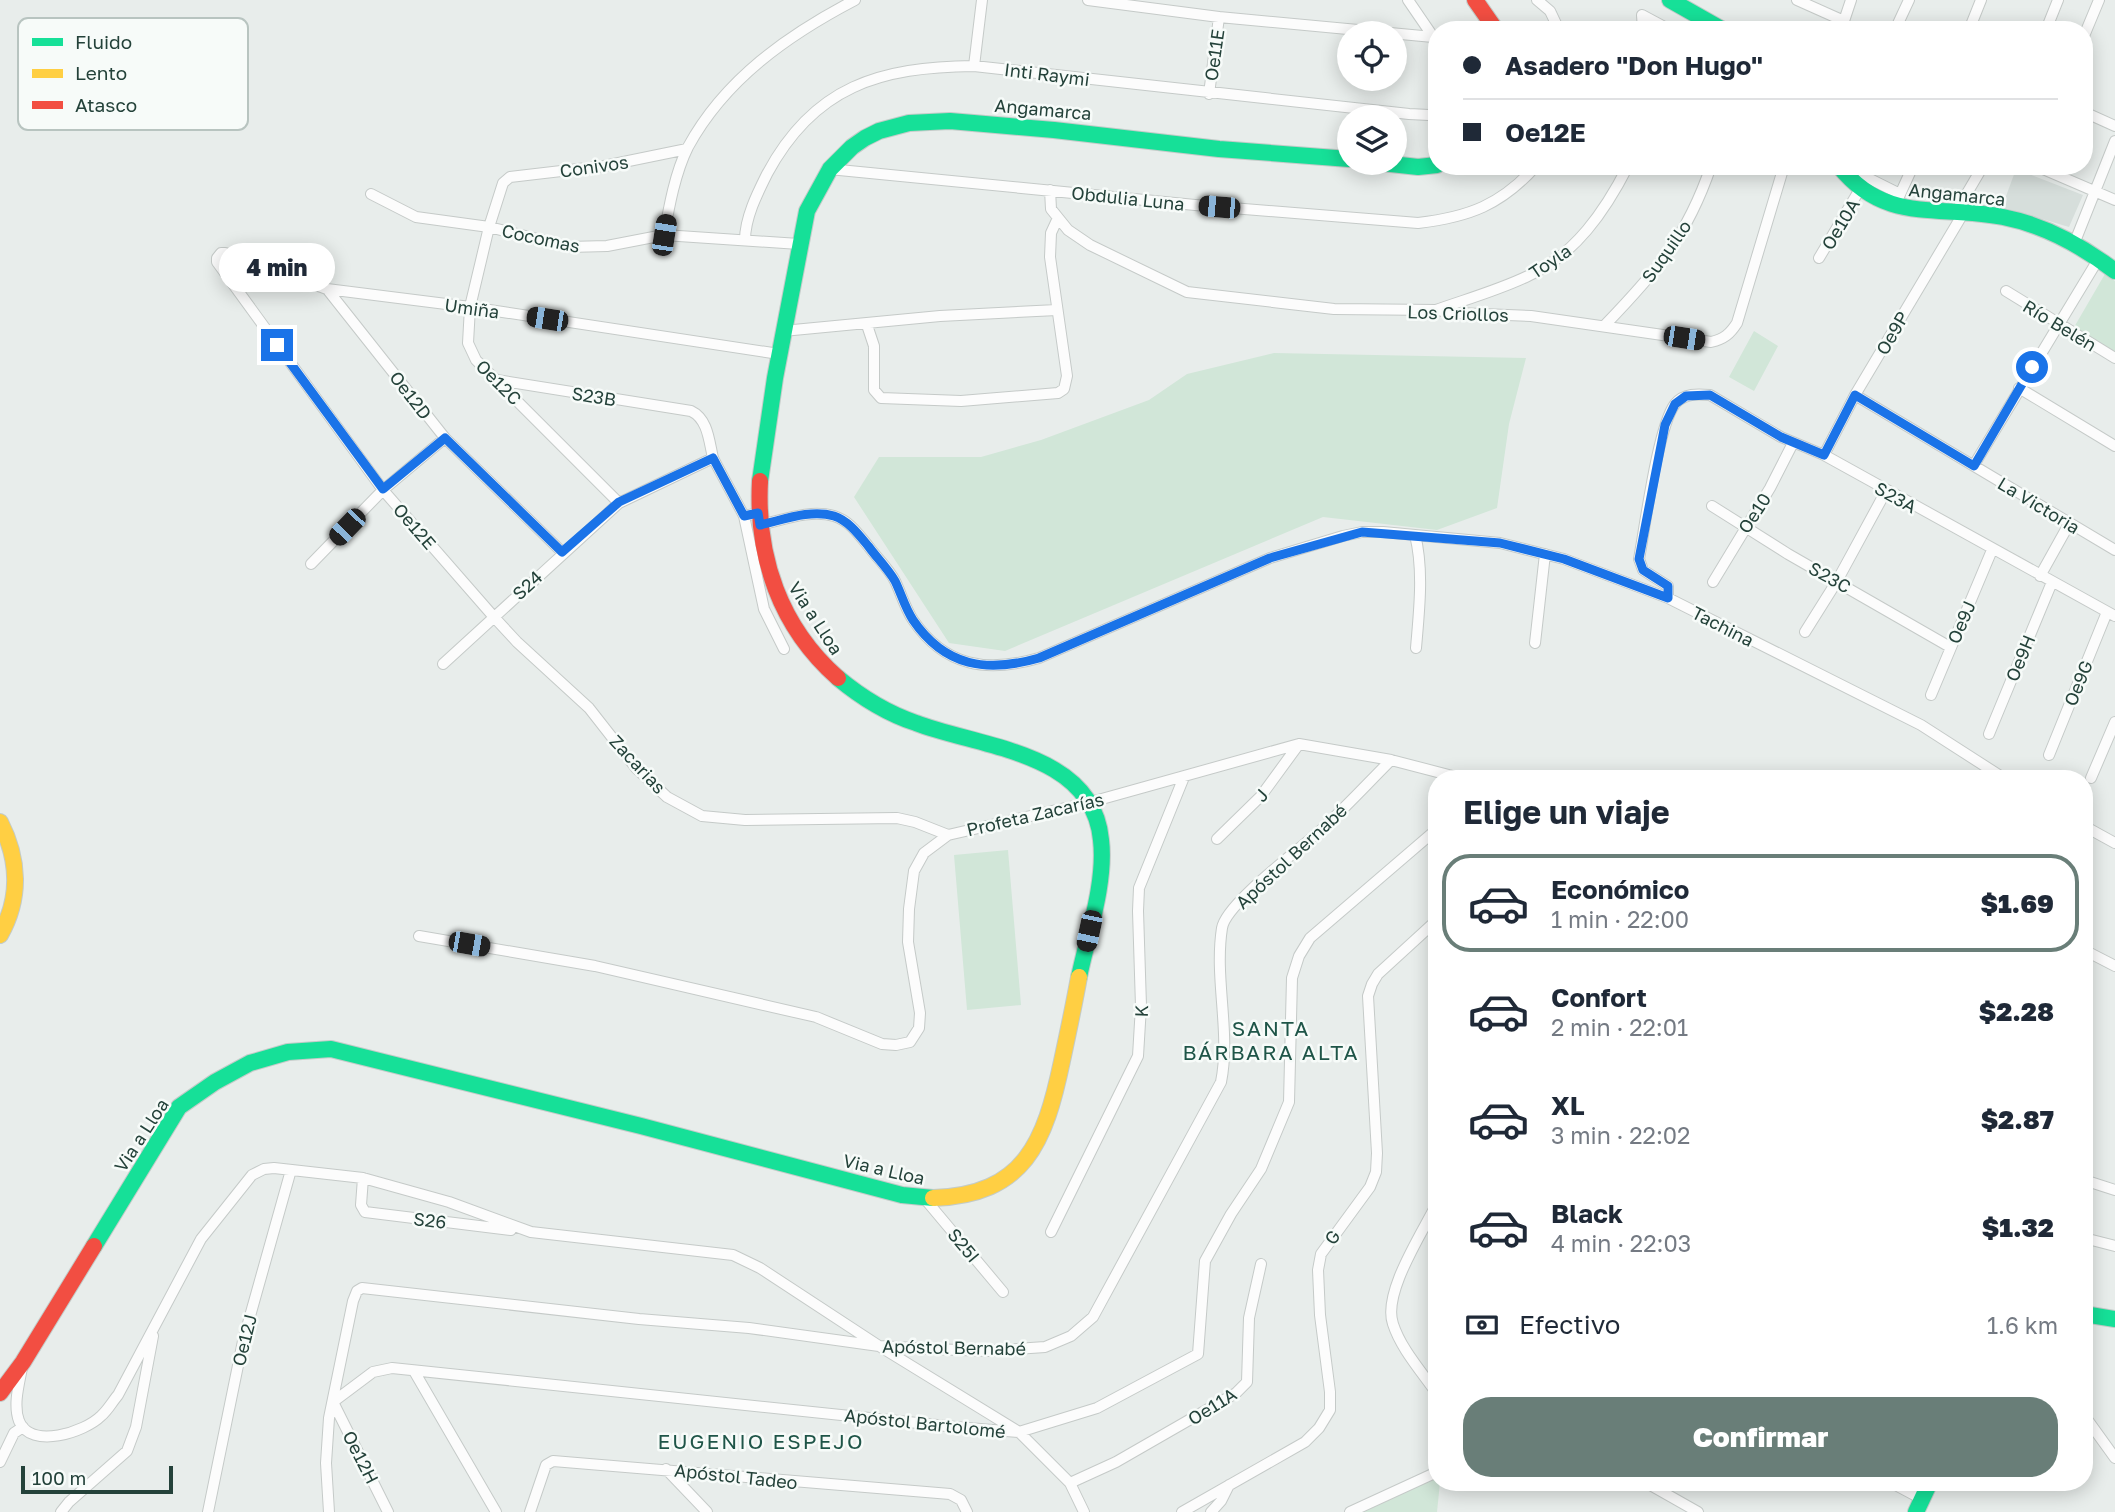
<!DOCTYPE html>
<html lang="es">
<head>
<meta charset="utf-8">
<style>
	body { margin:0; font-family:"Golos Text",sans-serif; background:#f6f6f7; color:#1f2937; height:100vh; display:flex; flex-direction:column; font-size:26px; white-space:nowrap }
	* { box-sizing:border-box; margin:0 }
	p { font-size:23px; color:#747a83 }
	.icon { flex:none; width:38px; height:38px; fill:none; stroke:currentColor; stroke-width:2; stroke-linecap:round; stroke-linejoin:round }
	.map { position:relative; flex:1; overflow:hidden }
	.panel { position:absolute; left:1428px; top:770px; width:665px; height:721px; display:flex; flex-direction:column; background:#fff; border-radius:28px; box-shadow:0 4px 18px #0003 }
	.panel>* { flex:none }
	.guide { position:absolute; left:1428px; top:21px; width:665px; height:154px; border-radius:28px; box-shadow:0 4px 18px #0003; display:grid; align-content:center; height:154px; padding:0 35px; background:#fff }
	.tools { position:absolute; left:1337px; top:21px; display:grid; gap:14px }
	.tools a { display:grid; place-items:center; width:70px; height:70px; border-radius:50%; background:#fff; box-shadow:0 4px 18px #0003; font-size:35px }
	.scale { position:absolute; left:21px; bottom:18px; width:152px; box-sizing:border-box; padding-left:7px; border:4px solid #24423a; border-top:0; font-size:19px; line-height:24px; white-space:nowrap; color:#24423a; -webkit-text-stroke:5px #f7fbf9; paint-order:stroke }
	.end { position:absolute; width:32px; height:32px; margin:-16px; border:9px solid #1a73e8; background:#fff; box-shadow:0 0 0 4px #fff }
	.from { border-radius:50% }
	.bubble { position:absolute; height:49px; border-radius:24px; background:#fff; box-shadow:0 4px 18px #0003; font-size:23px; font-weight:800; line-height:49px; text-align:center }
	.car { position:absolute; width:21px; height:42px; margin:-21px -10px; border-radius:9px; box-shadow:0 0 5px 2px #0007; background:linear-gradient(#222 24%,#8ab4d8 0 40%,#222 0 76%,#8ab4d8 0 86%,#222 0) }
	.guide b { display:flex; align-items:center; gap:24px; height:66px; font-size:26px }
	.guide b+b { border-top:2px solid #e0e1e3 }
	.guide i { width:18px; height:18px; background:#1f2937 }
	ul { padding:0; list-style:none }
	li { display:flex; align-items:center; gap:21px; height:98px; margin:0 14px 10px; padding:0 21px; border:4px solid transparent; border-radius:28px }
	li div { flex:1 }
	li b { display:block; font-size:26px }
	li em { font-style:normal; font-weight:800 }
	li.selected { border-color:#697e78 }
	li>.icon { width:63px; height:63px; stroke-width:1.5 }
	h2 { padding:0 35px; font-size:32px; line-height:84px }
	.pay { display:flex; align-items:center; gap:18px; height:77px; padding:0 35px; font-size:26px }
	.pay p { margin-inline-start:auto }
	.action { display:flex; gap:14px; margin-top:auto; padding:14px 35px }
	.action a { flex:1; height:80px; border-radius:28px; background:#697e78; color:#fff; font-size:28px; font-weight:800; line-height:80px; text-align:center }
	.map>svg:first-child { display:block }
	.built { fill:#d6dedb }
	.green { fill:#d1e6d8 }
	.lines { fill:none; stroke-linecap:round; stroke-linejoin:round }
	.street-casing { stroke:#c5cac8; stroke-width:12 }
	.fast-casing { stroke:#c3cbc8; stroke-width:18 }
	.slow-casing { stroke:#c3cbc8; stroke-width:18 }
	.jam-casing { stroke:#c3cbc8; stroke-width:18 }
	.street { stroke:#fcfcfc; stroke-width:10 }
	.fast { stroke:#16e098; stroke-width:16 }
	.slow { stroke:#ffcf43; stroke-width:16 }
	.jam { stroke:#f24e42; stroke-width:16 }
	.route { stroke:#1a73e8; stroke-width:9 }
	.labels { text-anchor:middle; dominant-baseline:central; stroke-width:5; stroke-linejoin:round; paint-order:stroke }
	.street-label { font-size:18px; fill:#24423a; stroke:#f7fbf9 }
	.quarter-label { font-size:21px; letter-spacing:2px; fill:#1f5548; stroke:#f7fbf9 }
	.key { fill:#f7fbf9; stroke:#b8c4c0; stroke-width:2 }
	.key-label { font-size:19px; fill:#24423a }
</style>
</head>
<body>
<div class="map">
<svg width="2115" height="1512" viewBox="0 0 2115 1512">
	<rect width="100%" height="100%" fill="#e8edeb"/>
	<path class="built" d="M2016 169 2083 195 2069 227 2002 207Z"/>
	<path class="green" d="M2105 274 2115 281V353L2073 329Z
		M1754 331 1778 346 1754 391 1729 377Z
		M1274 353 1526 358 1509 424 1497 508 1437 530 1323 517 1005 651 949 643 854 497 879 457H981L1041 440 1149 400 1187 374Z
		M1008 850 1021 1005 967 1010 954 855Z
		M1437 1477V1482H1440L1437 1512H1359Z"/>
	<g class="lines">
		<g class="street-casing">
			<path id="street" d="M1088 0 1219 17 1433 37
				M1408 0 1434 38
				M1537 0 1550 11 1559 30
				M1797 0 1844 21
				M1643 30 1642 15 1670 30
				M1841 30 1851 0
				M1895 30 1909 0
				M1969 30 1981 0
				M2046 30 2058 0
				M2084 36 2099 0
				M974 66 982 0
				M1209 94 1219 17
				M2084 112 2115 126
				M1859 166 1864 176 1900 194
				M2036 166 2115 200
				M829 169 1195 205 1418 223C1469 217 1501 205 1536 166
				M1050 190 1051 209 1068 230 1090 245 1187 292 1334 309 1436 310 1458 313 1531 316 1711 342C1724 339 1730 334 1737 323L1784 166
				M371 194 416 217 489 227 569 247 607 246 664 235 799 244
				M1897 201 1913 166
				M1956 212 1983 166
				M664 235C669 207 675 173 688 147 725 79 788 35 855 0
				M745 240C745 218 757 194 767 174 814 86 880 67 974 66L1409 114 1429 115 1437 111
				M2074 244 2115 141
				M1819 258 1860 189
				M327 289 445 438 562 552
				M2006 291 2115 358
				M1436 310C1467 299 1499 290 1528 276 1575 255 1605 211 1628 166
				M867 325 874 346V390L881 398 961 401 1058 393 1064 389 1067 376 1050 257 1051 233 1057 220
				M1605 325C1656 272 1687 237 1711 166
				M783 331 940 316 1057 310
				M779 354 470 307 327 289 225 253H221L217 258V262L383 490 493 616 517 642 589 708 636 768 667 797 702 816 745 820 897 818 915 822 948 835
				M2019 388 2115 446
				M1855 395 2115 550
				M1824 455 1855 395 1964 212
				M713 458 744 516
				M1974 465 2099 258
				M619 503 476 360 468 343 470 307 489 227 503 183 510 177 604 166 687 149
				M1712 506 1788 554 1950 647
				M758 513 744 516 764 609 784 649
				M760 525C783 520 810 509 834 516 850 521 859 535 869 547 877 558 889 569 895 581 901 593 905 608 913 620 945 667 987 673 1039 658L1270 558 1343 536 1362 532H1383L1500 543 1564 559 1668 598 1921 725 2005 779
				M1415 535C1424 570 1419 612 1416 648
				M311 564 383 490 445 438
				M2040 576 2069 524
				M1713 582 1770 488 1793 443
				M1668 598V586L1643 570 1639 559C1645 527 1658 426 1675 404 1684 393 1698 394 1710 395L1781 437 1824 455 2115 616
				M1805 632 1837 581 1886 491
				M1535 643 1545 554
				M443 664 619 503 713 458C709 441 708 419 691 411L497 380
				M1931 695 1992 550
				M1989 734 2052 582
				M2049 755 2107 612
				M2091 778 2115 722
				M2084 826 2115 843
				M1217 839 1261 796 1299 744
				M419 936 595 966 816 1017 882 1044 896 1045 910 1042 919 1028 920 1013 908 942 909 909 914 871 924 853 948 835 1091 802 1299 744 1391 760 1464 779
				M2084 950 2115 966
				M363 1178 361 1205 365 1212 511 1230
				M2084 1180 2115 1190
				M925 1199 1003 1292
				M1437 1203C1423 1232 1382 1293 1393 1324 1401 1349 1422 1372 1437 1394
				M1051 1232 1138 1056 1141 1006 1138 911 1139 888 1184 777
				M2084 1238 2115 1246
				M22 1368C19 1384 13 1405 19 1421 31 1450 85 1432 101 1416 108 1410 112 1402 118 1395L201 1239 252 1175 264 1169 274 1168 363 1178 449 1202 531 1232 733 1255 760 1268 879 1346 1019 1432 1070 1483 1084 1512
				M414 1371 496 1512
				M333 1402 373 1372 392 1368 956 1427 1019 1432 1097 1408 1198 1354 1205 1261 1231 1214 1261 1169 1289 1102 1292 978 1299 956 1310 938 1437 829
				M333 1402 388 1512
				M2084 1415 2115 1458
				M0 1462 14 1433 23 1427
				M666 1469 707 1512
				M1645 1482 1698 1512
				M1890 1482 1922 1499
				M1070 1483 1116 1462 1236 1393 1247 1382 1249 1318 1261 1264
				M61 1512 69 1502 127 1451 136 1427 153 1336
				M208 1512 243 1341 291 1170
				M329 1512 326 1463 329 1418 353 1301 357 1291 362 1288 639 1319 749 1328 879 1346 932 1349 988 1351 1045 1347 1071 1336 1093 1317 1221 1082C1231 1032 1214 979 1222 928 1226 903 1302 848 1323 828 1347 806 1369 782 1391 760
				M530 1512 546 1465 553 1461 950 1494 961 1500 967 1512
				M1182 1512 1305 1442 1319 1428 1330 1410V1392L1320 1315 1318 1270 1321 1254 1370 1187 1376 1172 1377 1153 1368 996 1372 984 1378 974 1437 920
				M1211 1512 1221 1501 1229 1485
				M1350 1512 1437 1472"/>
		</g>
		<g class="fast-casing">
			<path id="fast" d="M1670 0 1723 30
				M1382 163 1418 167 1437 165
				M1839 166C1886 225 1939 204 2003 217 2044 225 2082 246 2115 271
				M760 481 775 378 807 211 830 169 852 147 865 138 879 131 909 123 950 121 1054 130 1219 149 1349 159
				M838 678C862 698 886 713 916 723 982 748 1093 752 1101 840 1106 882 1088 934 1079 977
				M94 1246 179 1107 215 1082 250 1063 288 1052 331 1049 641 1126 902 1195 933 1198
				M2084 1314 2115 1319
				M1916 1512 1930 1482"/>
		</g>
		<g class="slow-casing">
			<path id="slow" d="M0 822C19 859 21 898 0 935
				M933 1198C1025 1195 1045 1142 1062 1061 1068 1033 1074 1005 1079 977"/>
		</g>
		<g class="jam-casing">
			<path id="jam" d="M1475 0 1496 30
				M760 481C756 557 780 627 838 678
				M0 1393 23 1362 94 1246"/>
		</g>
		<use href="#street" class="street"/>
		<use href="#fast" class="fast"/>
		<use href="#slow" class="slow"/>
		<use href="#jam" class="jam"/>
	</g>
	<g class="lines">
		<path class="route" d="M277 345 383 489 445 438 562 552 619 502 713 458 744 516 758 513 760 525C783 520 810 509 834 516 849 521 859 535 869 547 877 558 888 569 895 581 901 593 905 608 913 620 945 667 987 673 1039 658L1270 558 1362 532 1500 543 1564 559 1668 598V586L1643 570 1639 559 1665 425 1675 404 1686 396 1710 395 1781 437 1824 455 1855 395 1974 466 2032 367"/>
	</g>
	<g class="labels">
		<g class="street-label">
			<text transform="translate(1214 55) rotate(-82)">Oe11E</text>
			<text transform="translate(1047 74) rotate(7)">Inti Raymi</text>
			<text transform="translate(1043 109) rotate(5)">Angamarca</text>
			<text transform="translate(594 166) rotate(-8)">Conivos</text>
			<text transform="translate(1957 194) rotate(6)">Angamarca</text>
			<text transform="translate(1128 198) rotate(6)">Obdulia Luna</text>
			<text transform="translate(1840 224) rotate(-59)">Oe10A</text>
			<text transform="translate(541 238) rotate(12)">Cocomas</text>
			<text transform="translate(1666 251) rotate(-55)">Suquillo</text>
			<text transform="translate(1550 261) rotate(-34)">Toyla</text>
			<text transform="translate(472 308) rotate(8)">Umiña</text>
			<text transform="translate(1458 313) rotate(2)">Los Criollos</text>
			<text transform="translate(2060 325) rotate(31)">Río Belén</text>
			<text transform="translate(1892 333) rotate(-60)">Oe9P</text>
			<text transform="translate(499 382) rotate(45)">Oe12C</text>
			<text transform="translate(411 395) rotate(52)">Oe12D</text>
			<text transform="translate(594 396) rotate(9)">S23B</text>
			<text transform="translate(1896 497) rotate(29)">S23A</text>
			<text transform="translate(2039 505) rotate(31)">La Victoria</text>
			<text transform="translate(1754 513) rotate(-57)">Oe10</text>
			<text transform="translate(415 526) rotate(49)">Oe12E</text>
			<text transform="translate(1830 577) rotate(29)">S23C</text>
			<text transform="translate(527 585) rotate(-43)">S24</text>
			<text transform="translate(816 618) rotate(57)">Via a Lloa</text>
			<text transform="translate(1961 622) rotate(-67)">Oe9J</text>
			<text transform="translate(1723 626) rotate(27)">Tachina</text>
			<text transform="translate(2020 658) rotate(-67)">Oe9H</text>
			<text transform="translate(2078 683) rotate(-68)">Oe9G</text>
			<text transform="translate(638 764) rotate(47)">Zacarias</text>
			<text transform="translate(1261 795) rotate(-49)">J</text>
			<text transform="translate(1035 814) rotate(-13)">Profeta Zacarías</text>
			<text transform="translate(1291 856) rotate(-43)">Apóstol Bernabé</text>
			<text transform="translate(1141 1011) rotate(-88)">K</text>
			<text transform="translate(141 1135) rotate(-57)">Via a Lloa</text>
			<text transform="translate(884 1169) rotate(13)">Via a Lloa</text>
			<text transform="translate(430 1220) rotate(7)">S26</text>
			<text transform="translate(1332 1237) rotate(-55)">G</text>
			<text transform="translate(964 1245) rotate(50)">S25I</text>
			<text transform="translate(244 1340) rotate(-76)">Oe12J</text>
			<text transform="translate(954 1347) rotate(1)">Apóstol Bernabé</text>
			<text transform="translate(1212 1406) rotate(-32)">Oe11A</text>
			<text transform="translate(925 1423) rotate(6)">Apóstol Bartolomé</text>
			<text transform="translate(361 1457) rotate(63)">Oe12H</text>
			<text transform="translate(736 1476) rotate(6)">Apóstol Tadeo</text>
		</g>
		<g class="quarter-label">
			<text x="1271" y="1028">SANTA<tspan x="1271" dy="24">BÁRBARA ALTA</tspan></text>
			<text x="761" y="1441">EUGENIO ESPEJO</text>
		</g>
	</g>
	<rect x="18" y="18" width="230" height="112" rx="10" class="key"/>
	<rect x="32" y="38" width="31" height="8" fill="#16e098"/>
	<rect x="32" y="69" width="31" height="9" fill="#ffcf43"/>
	<rect x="32" y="101" width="31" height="8" fill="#f24e42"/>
	<g class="key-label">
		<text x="75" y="49">Fluido</text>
		<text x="75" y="80">Lento</text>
		<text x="75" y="112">Atasco</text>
	</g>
</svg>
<div class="tools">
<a><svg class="icon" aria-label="locate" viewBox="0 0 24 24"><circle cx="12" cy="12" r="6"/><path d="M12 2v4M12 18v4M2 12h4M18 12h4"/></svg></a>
<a><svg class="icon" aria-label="layers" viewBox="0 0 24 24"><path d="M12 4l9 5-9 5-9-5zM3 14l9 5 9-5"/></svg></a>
</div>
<div class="scale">100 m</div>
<i class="end from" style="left:2032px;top:367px"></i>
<i class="end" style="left:277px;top:345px"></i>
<div class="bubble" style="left:219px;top:243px;width:116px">4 min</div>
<i class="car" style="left:1219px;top:207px;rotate:275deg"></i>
<i class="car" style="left:664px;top:235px;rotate:9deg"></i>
<i class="car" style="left:547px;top:319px;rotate:279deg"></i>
<i class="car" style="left:1684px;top:338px;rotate:99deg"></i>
<i class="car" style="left:347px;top:527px;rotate:224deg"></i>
<i class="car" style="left:1089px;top:931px;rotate:192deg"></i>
<i class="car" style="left:469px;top:944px;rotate:100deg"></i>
<div class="guide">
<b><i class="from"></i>Asadero &quot;Don Hugo&quot;</b>
<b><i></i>Oe12E</b>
</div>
<section class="panel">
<h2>Elige un viaje</h2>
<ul>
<li class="selected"><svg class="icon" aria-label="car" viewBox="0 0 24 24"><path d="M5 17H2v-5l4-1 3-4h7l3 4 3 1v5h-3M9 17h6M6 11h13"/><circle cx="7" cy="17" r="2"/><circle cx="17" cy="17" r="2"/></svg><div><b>Económico</b><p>1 min · 22:00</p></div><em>$1.69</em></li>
<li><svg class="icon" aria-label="car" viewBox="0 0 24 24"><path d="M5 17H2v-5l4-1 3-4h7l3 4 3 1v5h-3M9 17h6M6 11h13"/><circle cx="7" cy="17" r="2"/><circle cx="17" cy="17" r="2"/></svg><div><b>Confort</b><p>2 min · 22:01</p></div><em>$2.28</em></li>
<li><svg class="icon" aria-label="car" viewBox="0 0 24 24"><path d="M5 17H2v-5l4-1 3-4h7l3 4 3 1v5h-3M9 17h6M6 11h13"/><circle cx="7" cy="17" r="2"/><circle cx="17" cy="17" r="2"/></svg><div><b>XL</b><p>3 min · 22:02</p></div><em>$2.87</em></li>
<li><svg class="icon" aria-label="car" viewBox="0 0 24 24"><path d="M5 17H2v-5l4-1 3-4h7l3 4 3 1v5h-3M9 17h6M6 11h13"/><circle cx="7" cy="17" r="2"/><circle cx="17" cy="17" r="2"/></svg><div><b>Black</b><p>4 min · 22:03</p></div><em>$1.32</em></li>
</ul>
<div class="pay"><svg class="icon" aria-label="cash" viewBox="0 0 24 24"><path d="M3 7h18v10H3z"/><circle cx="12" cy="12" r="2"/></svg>Efectivo<p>1.6 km</p></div>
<div class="action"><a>Confirmar</a></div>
</section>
</div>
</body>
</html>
